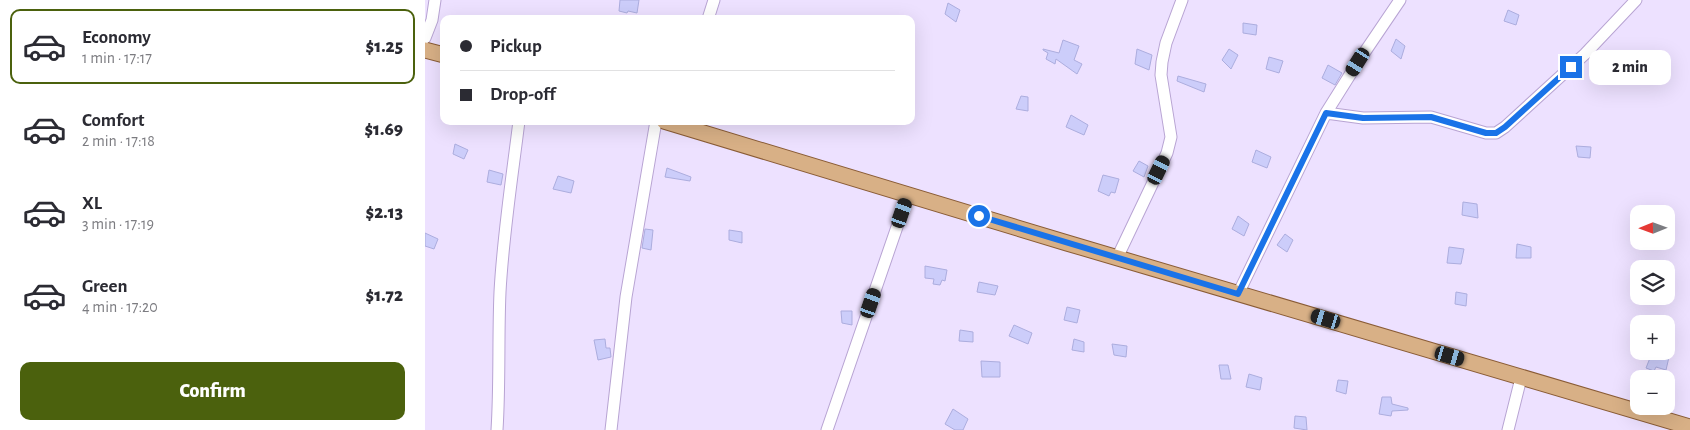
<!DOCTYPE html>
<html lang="en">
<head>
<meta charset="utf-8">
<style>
	body { margin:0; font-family:"Alegreya Sans",sans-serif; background:#f2f2f3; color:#2b2b33; height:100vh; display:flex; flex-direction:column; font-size:19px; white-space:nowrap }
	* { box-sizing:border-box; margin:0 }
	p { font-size:16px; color:#7c7c81 }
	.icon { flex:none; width:28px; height:28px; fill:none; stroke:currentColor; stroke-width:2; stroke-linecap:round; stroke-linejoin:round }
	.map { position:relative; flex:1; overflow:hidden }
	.details { display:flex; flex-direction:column; background:#fff; width:425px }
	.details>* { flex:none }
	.banner { position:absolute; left:15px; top:15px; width:475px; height:110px; border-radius:10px; box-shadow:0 5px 20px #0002; display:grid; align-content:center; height:110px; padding:0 20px; background:#fff }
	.needle { width:32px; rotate:269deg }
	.fabs { position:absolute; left:1205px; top:205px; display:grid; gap:10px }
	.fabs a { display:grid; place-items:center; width:45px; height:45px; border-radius:10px; background:#fff; box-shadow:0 5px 20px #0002; font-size:25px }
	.end { position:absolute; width:22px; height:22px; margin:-11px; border:6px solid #1a73e8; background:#fff; box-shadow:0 0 0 2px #fff }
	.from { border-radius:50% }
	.bubble { position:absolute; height:35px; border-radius:10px; background:#fff; box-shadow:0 5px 20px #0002; font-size:16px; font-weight:800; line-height:35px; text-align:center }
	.car { position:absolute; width:15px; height:30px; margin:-15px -8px; border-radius:6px; box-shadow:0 0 4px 1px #0007; background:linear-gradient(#222 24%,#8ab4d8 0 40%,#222 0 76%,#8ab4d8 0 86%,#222 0) }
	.banner b { display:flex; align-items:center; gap:18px; height:48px; font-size:19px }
	.banner b+b { border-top:1px solid #e1e1e2 }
	.banner i { width:12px; height:12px; background:#2b2b33 }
	ul { padding:9px 0 0; list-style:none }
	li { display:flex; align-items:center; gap:15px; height:75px; margin:0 10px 8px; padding:0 10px; border:2px solid transparent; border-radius:10px }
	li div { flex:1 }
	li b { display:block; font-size:19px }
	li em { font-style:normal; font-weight:800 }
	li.on { border-color:#4b610d }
	li>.icon { width:45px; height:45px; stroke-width:1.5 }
	.primary-button { display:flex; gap:10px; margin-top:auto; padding:10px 20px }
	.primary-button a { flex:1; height:58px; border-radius:10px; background:#4b610d; color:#fff; font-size:20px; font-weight:800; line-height:58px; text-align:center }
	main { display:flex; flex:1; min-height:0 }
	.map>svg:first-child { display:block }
	.building { fill:#cccdfa; stroke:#acadde }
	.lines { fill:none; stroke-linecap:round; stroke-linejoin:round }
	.minor-casing { stroke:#b8a4d3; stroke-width:13 }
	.major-casing { stroke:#8a5c36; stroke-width:17 }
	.minor { stroke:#fff; stroke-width:11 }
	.major { stroke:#d8b086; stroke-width:15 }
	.route { stroke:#1a73e8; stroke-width:6 }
</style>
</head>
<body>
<main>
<section class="details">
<ul>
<li class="on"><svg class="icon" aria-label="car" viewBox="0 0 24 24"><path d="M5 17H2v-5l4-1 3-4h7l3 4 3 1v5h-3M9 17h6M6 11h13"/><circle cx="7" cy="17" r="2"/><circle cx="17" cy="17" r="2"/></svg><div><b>Economy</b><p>1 min · 17:17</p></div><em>$1.25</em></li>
<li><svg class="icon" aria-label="car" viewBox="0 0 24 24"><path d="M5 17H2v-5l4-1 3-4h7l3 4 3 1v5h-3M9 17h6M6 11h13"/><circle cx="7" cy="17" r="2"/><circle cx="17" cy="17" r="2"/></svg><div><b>Comfort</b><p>2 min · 17:18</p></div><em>$1.69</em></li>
<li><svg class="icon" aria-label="car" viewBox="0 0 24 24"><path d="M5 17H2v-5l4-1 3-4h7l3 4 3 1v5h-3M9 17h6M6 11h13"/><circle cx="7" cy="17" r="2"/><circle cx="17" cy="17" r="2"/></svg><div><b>XL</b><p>3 min · 17:19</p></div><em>$2.13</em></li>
<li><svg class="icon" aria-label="car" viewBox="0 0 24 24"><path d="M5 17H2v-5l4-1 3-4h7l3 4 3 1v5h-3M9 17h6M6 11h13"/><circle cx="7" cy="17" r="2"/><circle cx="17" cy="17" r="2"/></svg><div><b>Green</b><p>4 min · 17:20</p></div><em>$1.72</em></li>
</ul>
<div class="primary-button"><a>Confirm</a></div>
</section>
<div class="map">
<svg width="1265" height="430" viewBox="0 0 1265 430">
	<rect width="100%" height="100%" fill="#ede1ff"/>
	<path class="building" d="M195 0H214L212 13 203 11 202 13 194 11Z
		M523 3 535 10 531 22 520 14Z
		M1083 10 1094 15 1091 25 1079 21Z
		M818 23 832 25 831 35 818 33Z
		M971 39 980 46 976 59 966 51Z
		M638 40 654 46 649 60 657 64 652 74 631 59 630 64 621 59 623 53 618 50V49L634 53Z
		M712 49 727 55 724 70 710 64Z
		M804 49 813 55 806 69 797 60Z
		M844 57 858 61 854 73 841 69Z
		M903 65 917 73 910 85 897 78Z
		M753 76 781 84 779 92 752 81Z
		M596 96 603 97V111L591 109Z
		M646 115 663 125 659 135 641 127Z
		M30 144 43 150 39 159 28 154Z
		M1151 146 1166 147 1165 158 1153 157Z
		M831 150 846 157 842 168 827 162Z
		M714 161 723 166 719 177 708 171Z
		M242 168 266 177 265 181 240 177Z
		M64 170 78 174 76 185 62 182Z
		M678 175 694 179 690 193 686 192 684 196 673 191Z
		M133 176 149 181 146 193 128 189Z
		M1038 202 1052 204 1053 218 1037 215Z
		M813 216 824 224 819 236 807 229Z
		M220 229 228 230 226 250 217 248Z
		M304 230 317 232V243L304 240Z
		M0 233 13 239 9 249 0 246Z
		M860 234 868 240 862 252 852 245Z
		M1092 244 1106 247V258H1091Z
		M1024 247 1039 249 1036 264 1022 263Z
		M500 266 522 270 520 281 517 280 515 285 508 284 509 279 500 278Z
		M554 282 573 286 570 295 552 292Z
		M1031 292 1042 294 1041 306 1030 304Z
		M642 307 655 310 652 323 639 320Z
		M416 311H427V325L417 323Z
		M589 325 607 333 603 344 584 336Z
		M535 330 548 332V342L534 341Z
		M180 339 181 348H185L186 357 173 360 169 340Z
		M649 339 659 342V352L647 350Z
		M687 344 702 346 701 357 689 355Z
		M1227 353 1244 357 1241 370 1231 367 1229 371 1221 368Z
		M556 361 575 362V377H557Z
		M794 365H803L806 379H796Z
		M824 374 837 378 835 390 821 387Z
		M913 380 923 381 921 394 911 391Z
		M957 397H966L967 404 983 408V410L967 411 966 416 954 414Z
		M528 409 543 419 538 430H530L520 424Z
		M870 416 881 417 882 430 869 428Z"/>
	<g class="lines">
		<g class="minor-casing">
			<path id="minor" d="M283 19 289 0
				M0 38 7 20 10 0
				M901 113 938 118 1006 117 1061 133H1071L1080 127 1160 54 1211 0
				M692 258 742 153 746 137 736 75 737 62 741 43 757 0
				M813 294 901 113 933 62 975 0
				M72 430C75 384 73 338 75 292 78 235 87 178 94 121
				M186 430 201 297 231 121
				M402 430 483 195
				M1083 430 1096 378"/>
		</g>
		<g class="major-casing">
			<path id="major" d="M0 50 19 55
				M239 121 642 243 1265 427"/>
		</g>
		<use href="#minor" class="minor"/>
		<use href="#major" class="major"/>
	</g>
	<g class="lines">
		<path class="route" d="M554 216 813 294 901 113 938 118 1006 117 1061 133H1071L1080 127 1146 67"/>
	</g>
</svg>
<div class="fabs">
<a><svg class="needle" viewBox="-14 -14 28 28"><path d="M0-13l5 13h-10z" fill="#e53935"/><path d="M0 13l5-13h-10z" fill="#7c7c81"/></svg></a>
<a><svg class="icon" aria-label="layers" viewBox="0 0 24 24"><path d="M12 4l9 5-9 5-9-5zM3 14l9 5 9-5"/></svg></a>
<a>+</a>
<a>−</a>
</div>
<i class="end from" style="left:554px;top:216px"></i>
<i class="end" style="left:1146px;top:67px"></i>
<div class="bubble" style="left:1164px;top:50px;width:82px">2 min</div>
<i class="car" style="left:933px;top:62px;rotate:212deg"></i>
<i class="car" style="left:734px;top:170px;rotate:26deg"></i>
<i class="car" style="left:477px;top:213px;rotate:19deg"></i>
<i class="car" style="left:446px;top:303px;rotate:19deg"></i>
<i class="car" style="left:901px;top:319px;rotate:287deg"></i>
<i class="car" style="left:1025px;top:356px;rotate:106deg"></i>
<div class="banner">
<b><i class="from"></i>Pickup</b>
<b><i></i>Drop-off</b>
</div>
</div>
</main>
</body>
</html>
